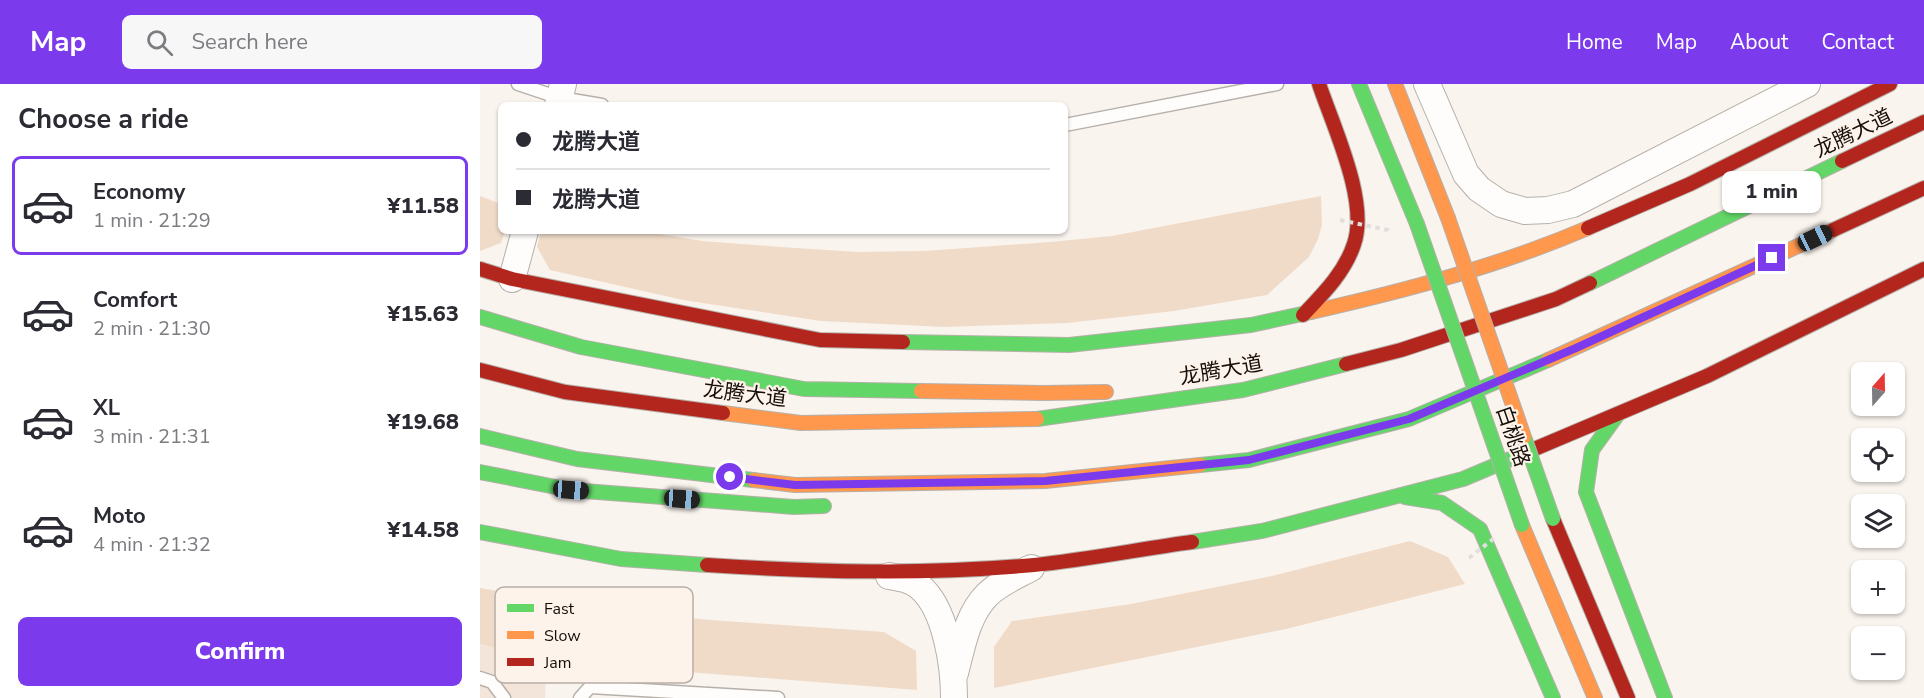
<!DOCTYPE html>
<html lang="en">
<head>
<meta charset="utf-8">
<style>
	body { margin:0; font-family:"Nunito Sans","Noto Sans SC",sans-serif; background:#f7f7f7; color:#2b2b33; height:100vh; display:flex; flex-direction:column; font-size:22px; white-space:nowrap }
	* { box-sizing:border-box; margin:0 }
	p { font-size:20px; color:#7c7c81 }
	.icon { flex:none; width:33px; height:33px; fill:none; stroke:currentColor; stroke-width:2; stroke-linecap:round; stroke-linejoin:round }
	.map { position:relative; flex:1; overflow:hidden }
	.details { display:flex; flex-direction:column; background:#fff; width:480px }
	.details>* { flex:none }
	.top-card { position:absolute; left:18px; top:18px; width:570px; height:132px; border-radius:9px; box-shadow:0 2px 4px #0004; display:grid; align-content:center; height:132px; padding:0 18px; background:#fff }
	.needle { width:39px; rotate:20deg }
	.fabs { position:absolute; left:1371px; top:278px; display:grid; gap:12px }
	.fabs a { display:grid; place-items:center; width:54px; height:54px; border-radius:9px; background:#fff; box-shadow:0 2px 4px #0004; font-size:30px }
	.end { position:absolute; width:27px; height:27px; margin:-14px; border:8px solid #7c3aed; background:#fff; box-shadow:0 0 0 3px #fff }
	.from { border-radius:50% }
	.bubble { position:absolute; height:42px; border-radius:9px; background:#fff; box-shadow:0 2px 4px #0004; font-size:20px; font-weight:800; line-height:42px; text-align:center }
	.car { position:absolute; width:18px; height:36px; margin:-18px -9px; border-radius:8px; box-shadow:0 0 4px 2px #0007; background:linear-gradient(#222 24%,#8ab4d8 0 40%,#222 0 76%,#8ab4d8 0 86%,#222 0) }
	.top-card b { display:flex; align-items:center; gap:21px; height:57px; font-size:22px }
	.top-card b+b { border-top:2px solid #e1e1e2 }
	.top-card i { width:15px; height:15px; background:#2b2b33 }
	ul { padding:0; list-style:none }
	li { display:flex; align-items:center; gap:18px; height:99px; margin:0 12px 9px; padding:0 6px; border:3px solid transparent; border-radius:9px }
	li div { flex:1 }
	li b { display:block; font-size:22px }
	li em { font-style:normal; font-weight:800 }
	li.selected { border-color:#7c3aed }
	li>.icon { width:54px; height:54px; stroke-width:1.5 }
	h2 { padding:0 18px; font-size:27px; line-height:72px }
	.cta { display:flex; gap:12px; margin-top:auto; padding:12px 18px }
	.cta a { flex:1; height:69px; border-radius:9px; background:#7c3aed; color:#fff; font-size:24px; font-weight:800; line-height:69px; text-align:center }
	header { display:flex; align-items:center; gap:36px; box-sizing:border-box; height:84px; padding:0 30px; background:#7c3aed; color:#fff }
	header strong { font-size:28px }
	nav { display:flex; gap:33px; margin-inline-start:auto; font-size:21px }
	.search { width:420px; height:54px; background:#f7f7f7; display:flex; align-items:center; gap:15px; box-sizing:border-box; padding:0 21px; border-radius:9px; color:#7c7c81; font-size:22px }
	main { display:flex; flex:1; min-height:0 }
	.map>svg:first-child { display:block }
	.built { fill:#f3e5da }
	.green { fill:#f0dbc9 }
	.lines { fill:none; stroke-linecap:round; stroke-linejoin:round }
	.lane-casing { stroke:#b6b0aa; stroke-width:15 }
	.street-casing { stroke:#b6b0aa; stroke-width:28 }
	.fast-casing { stroke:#b6b0aa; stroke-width:16 }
	.slow-casing { stroke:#b6b0aa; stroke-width:16 }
	.jam-casing { stroke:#b6b0aa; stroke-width:16 }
	.lane { stroke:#fefdfc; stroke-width:12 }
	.street { stroke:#fefdfc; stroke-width:26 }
	.fast { stroke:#63d668; stroke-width:14 }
	.slow { stroke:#ff974d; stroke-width:14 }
	.jam { stroke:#b3261e; stroke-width:14 }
	.fast-bridge-casing { stroke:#b6b0aa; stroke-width:16; stroke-linecap:butt }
	.slow-bridge-casing { stroke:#b6b0aa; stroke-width:16; stroke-linecap:butt }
	.path-bridge { stroke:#e1dfdd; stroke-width:4; stroke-dasharray:4.5 4.5; stroke-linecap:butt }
	.fast-bridge { stroke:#63d668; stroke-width:14 }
	.slow-bridge { stroke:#ff974d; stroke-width:14 }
	.route { stroke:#7c3aed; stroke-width:8 }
	.labels { text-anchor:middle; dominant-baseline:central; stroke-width:4.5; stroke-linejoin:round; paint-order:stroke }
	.street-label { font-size:21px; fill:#150f0a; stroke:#fef3ea }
	.key { fill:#fef3ea; stroke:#b8afa7; stroke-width:1.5 }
	.key-label { font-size:16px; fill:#150f0a }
</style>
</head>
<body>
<header>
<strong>Map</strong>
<div class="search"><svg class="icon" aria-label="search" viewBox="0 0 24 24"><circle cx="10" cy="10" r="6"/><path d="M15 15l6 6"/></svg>Search here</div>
<nav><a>Home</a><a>Map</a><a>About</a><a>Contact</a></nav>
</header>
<main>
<section class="details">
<h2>Choose a ride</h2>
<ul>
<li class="selected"><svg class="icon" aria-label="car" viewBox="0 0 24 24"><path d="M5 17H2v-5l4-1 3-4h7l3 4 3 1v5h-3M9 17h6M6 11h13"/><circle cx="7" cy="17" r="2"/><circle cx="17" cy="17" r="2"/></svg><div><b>Economy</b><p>1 min · 21:29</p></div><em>¥11.58</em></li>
<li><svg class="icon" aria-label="car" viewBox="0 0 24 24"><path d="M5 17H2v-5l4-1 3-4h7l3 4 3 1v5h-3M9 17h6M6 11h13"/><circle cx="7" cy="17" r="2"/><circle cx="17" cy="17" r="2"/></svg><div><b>Comfort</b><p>2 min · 21:30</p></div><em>¥15.63</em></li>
<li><svg class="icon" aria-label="car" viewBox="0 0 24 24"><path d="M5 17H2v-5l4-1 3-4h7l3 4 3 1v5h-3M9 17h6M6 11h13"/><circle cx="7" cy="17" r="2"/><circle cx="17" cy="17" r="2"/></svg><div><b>XL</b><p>3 min · 21:31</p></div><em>¥19.68</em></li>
<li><svg class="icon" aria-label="car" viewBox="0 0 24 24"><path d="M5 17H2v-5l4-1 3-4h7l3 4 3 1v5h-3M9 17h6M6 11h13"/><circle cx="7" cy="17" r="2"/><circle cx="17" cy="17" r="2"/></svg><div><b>Moto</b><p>4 min · 21:32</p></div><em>¥14.58</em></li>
</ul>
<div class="cta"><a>Confirm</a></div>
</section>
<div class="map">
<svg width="1444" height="614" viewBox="0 0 1444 614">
	<rect width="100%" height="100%" fill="#faf4ee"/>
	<path class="built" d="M0 560 67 577 65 614H0Z"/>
	<path class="green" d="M0 112 21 120V147H25L21 159 0 167Z
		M841 112 842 141 838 155 829 173 787 211 694 227 587 239 465 243 341 237 203 216 70 186 57 163 61 147H162L222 157 301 163 378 168 444 167 570 158 632 152Z
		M930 457 968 473 985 500 806 545 514 604V563L532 537 651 520 792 492Z
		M0 504 130 526 230 536 404 548 436 567 437 606 67 577 0 560Z"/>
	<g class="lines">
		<g class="lane-casing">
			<path id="lane" d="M38 0 80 14 122 21
				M585 41 797 0
				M0 594 12 598 24 614
				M100 614 110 603 298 614"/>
		</g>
		<g class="street-casing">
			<path id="street" d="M947 0 986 90 999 105 1021 120 1045 127 1068 126 1093 120 1327 0
				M78 21 83 0
				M32 195 45 147
				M409 492C420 494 431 495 440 503 466 525 474 582 474 614
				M475 589C482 563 487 531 507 511 519 499 536 492 551 484"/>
		</g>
		<g class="fast-casing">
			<path id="fast" d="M879 0 937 140
				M1110 199 1362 77
				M0 233 101 263 324 305 441 307
				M423 258 589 261 771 241 831 228
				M1138 330 1112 366 1106 408 1185 614
				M557 335 763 306 866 280
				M0 352 97 375 273 396
				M720 381 769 376 929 335 1068 276
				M0 388 91 406 314 423 344 422
				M925 413 962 419 1000 445 1073 614
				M0 448 141 475 227 481
				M712 458 782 447 983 395 1052 366"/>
		</g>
		<g class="slow-casing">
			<path id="slow" d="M915 0 968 134
				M831 228C924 207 1019 182 1108 144
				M1068 276 1353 146
				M441 307 563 309 626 308
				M243 329 321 339 557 335
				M273 396 315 401 565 397 720 381
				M1042 441 1115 614"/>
		</g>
		<g class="jam-casing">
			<path id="jam" d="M1362 77 1444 38
				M1108 144 1210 100 1410 0
				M1353 146 1444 104
				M0 185 32 195 340 256 423 258
				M823 231C843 210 865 188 874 160 889 117 853 42 839 0
				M866 280 921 266 1076 215 1110 199
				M0 286 85 308 243 329
				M1052 366 1227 292 1444 185
				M1073 435 1148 614
				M227 481C336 488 445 491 554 481 607 476 660 465 712 458"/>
		</g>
		<use href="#lane" class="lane"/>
		<use href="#street" class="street"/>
		<use href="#fast" class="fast"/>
		<use href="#slow" class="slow"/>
		<use href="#jam" class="jam"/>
		<g class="fast-bridge-casing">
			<path id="fast-bridge" d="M937 140 1042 441
				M1044 353 1073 435"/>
		</g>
		<g class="slow-bridge-casing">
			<path id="slow-bridge" d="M968 134 1044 353"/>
		</g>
		<path class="path-bridge" d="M860 136 908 146 909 150
			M989 474 1017 452"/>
		<use href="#fast-bridge" class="fast-bridge"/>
		<use href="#slow-bridge" class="slow-bridge"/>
	</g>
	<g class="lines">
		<path class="route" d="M250 393 315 401 565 397 769 376 929 335 1096 264 1292 174"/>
	</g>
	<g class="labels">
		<g class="street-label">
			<text transform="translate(1373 49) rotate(-26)">龙腾大道</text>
			<text transform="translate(741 286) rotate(-10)">龙腾大道</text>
			<text transform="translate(265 310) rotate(7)">龙腾大道</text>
			<text transform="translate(1033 352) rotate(71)">白桃路</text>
		</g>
	</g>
	<rect x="15" y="503" width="198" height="96" rx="9" class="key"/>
	<rect x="27" y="520" width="27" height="8" fill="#63d668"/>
	<rect x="27" y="547" width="27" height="8" fill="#ff974d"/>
	<rect x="27" y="574" width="27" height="8" fill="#b3261e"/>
	<g class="key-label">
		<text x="64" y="530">Fast</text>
		<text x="64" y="557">Slow</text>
		<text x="64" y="584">Jam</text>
	</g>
</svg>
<div class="fabs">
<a><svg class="needle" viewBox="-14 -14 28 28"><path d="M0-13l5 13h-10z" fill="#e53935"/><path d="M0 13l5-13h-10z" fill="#7c7c81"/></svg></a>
<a><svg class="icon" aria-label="locate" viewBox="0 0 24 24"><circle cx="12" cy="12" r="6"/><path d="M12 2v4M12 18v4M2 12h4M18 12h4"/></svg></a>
<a><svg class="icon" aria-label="layers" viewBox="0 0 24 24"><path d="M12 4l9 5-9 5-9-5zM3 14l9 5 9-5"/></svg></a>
<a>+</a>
<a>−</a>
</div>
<i class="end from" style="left:250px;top:393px"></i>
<i class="end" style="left:1292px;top:174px"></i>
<div class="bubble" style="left:1242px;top:87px;width:99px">1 min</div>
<i class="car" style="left:1335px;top:154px;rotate:65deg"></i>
<i class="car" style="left:91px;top:406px;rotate:94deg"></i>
<i class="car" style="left:202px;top:415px;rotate:94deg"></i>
<div class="top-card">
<b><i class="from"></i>龙腾大道</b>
<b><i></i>龙腾大道</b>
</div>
</div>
</main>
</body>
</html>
